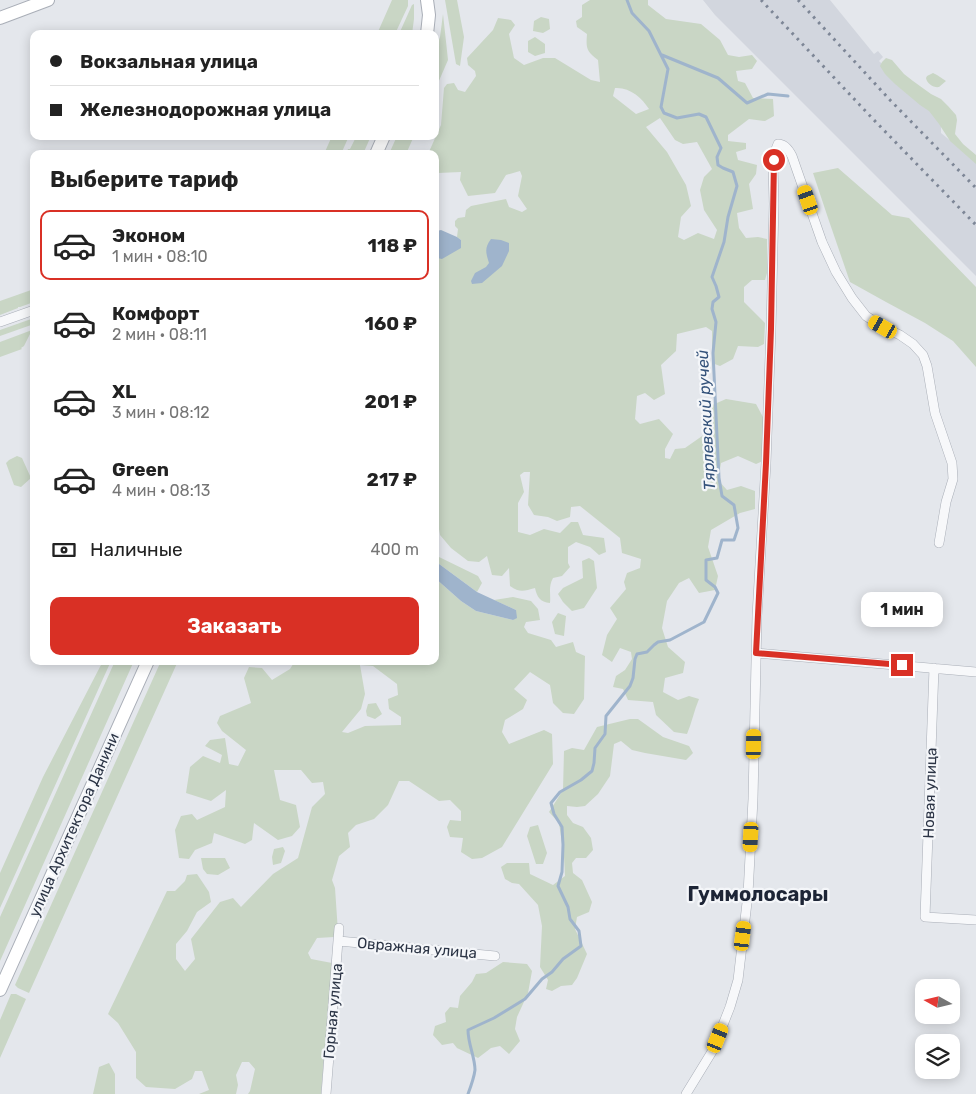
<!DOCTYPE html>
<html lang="ru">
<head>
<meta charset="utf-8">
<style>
	body { margin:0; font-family:Rubik,sans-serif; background:#f6f6f6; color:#222; height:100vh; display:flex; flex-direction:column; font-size:19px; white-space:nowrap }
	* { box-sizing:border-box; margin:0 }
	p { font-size:16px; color:#767676 }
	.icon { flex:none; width:28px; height:28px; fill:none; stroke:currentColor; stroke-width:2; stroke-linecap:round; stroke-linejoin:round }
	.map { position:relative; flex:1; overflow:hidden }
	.panel { position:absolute; left:30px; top:150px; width:409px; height:515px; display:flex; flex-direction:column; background:#fff; border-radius:10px; box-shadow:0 2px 12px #0003 }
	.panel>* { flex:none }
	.guide { position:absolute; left:30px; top:30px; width:409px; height:110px; border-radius:10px; box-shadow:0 2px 12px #0003; display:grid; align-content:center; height:110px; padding:0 20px; background:#fff }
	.needle { width:32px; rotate:278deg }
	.buttons { position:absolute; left:915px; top:979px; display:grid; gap:10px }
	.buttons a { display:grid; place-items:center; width:45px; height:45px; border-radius:10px; background:#fff; box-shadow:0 2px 12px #0003; font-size:25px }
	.end { position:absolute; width:22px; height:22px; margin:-11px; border:6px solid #d93025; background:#fff; box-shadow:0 0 0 2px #fff }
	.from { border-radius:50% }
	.bubble { position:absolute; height:35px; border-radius:10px; background:#fff; box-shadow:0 2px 12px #0003; font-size:16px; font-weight:700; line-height:35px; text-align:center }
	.car { position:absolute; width:15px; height:30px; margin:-15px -8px; border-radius:6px; box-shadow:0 0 4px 1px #0007; background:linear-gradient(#f5c518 24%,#345 0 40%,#f5c518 0 76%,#345 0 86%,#f5c518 0) }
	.guide b { display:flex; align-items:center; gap:18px; height:48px; font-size:19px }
	.guide b+b { border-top:1px solid #e0e0e0 }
	.guide i { width:12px; height:12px; background:#222 }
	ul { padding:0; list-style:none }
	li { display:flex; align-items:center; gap:15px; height:70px; margin:0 10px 8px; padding:0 10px; border:2px solid transparent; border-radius:10px }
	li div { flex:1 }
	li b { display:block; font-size:19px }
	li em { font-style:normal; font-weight:700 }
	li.active { border-color:#d93025 }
	li>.icon { width:45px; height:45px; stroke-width:1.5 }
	h2 { padding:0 20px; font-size:22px; line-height:60px }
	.pay { display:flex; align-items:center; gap:12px; height:55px; padding:0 20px; font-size:19px }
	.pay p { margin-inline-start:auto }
	.action { display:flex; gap:10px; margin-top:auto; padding:10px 20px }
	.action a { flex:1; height:58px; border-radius:10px; background:#d93025; color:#fff; font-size:20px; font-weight:700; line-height:58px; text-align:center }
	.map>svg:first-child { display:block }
	.built { fill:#d2d6de }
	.green { fill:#c9d6c5; fill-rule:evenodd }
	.water { fill:#9fb4cc }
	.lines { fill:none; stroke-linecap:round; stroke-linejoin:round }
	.stream { stroke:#9fb4cc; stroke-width:3 }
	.street-casing { stroke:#a9aeb7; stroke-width:10 }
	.secondary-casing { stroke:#a9aeb7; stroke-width:14 }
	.street { stroke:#f7f8fa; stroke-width:9 }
	.secondary { stroke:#fff; stroke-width:12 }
	.rail { stroke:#7d8696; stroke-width:3; stroke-dasharray:2.5 5; stroke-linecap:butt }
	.route { stroke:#d93025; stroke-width:6 }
	.labels { text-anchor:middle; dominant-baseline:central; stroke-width:4.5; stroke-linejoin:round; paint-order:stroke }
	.street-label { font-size:15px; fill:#2b3445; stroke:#f4f6f9 }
	.water-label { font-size:16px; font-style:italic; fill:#34527a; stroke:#f4f6f9 }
	.district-label { font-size:20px; font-weight:bold; fill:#1d2536; stroke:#f4f6f9 }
</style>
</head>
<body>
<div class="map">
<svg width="976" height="1094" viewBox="0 0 976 1094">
	<rect width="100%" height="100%" fill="#e4e7ec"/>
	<path class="built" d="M703 0H830L874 54 878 51 883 57 879 61 941 122V133L976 162V276L715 15Z"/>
	<path class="green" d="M392 0H408V6L395 34H377Z
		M445 0H457L464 37 460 66 456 64Z
		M590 0H648V5L666 19 701 24 720 40 728 55 739 57 752 55 757 61 752 69 736 71 738 81 745 83 753 98 773 99 774 116 765 121 749 119 728 135V141L746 143V149L736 152 738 160 757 165 756 174 749 184 753 209 737 213 739 228 746 238 758 237 767 239V273L765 280H752L744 287V302L765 323 764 344 758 347 738 346 733 359 720 366 712 363V331L706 327 677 334 676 351 661 365 665 394 654 400 645 393 637 396 635 419 640 424 659 419 673 434 665 449V458L670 459 675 449 685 448 705 434 707 417 710 406 726 399 756 404 765 421 763 461 756 464 738 456 721 463 718 480 727 490 741 486 755 491V509L740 513 711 530 708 547 718 576 715 590 699 593 689 578 679 583 667 601 662 628 668 647 685 662 683 673 665 678 663 692 678 700 689 696 699 699C694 711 692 722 687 734L674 732 656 715 653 702 628 700 623 689 613 687 616 676 625 670 632 659 631 652 620 648 612 662 602 655 607 635 617 619 610 608 626 589 624 582 627 573 640 568 641 559 622 553 620 538 580 506 571 507 570 517 557 521 548 517 534 515 528 505 530 472H524L520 475 524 492 518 503V532L530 535 544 529 560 533 571 522H578L583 535 604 538 606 552 599 555 590 547 576 542 568 547V563L570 567 562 576 553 578C548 587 551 594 550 603 540 602 537 597 535 588 524 591 520 593 510 586L509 568 502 576 492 575 487 556 479 562 468 561 451 548 440 535 435 505V225L437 231V258L461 240 457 237 458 229 455 226V221L458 218 465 217 466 210 471 206 506 199 509 207 522 212 527 209 518 196 522 176 520 171 506 175 495 193 468 196 460 180 461 172 438 173 435 171V154H428L441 125 444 88 447 84 454 83 458 90 465 92 476 76 475 71 468 65 467 58 493 30 498 18 511 20 515 25 509 34 514 58 524 65 543 58H555L591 80 600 82 598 60C586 51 586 48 587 34L577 27 576 21 582 17V5ZM615 88C630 87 642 98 649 109L636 114 613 96ZM660 118 675 140 683 144 697 142 712 169 704 177 700 190 704 210 717 230 714 239 698 233 684 240 678 237 681 217 691 206 686 185 667 152 646 127Z
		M414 4V19L412 34H399L412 5Z
		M443 14 448 60 435 90V52L440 37Z
		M541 17 549 19 550 29 543 33 533 31 534 21Z
		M535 37 545 44V53L535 56 528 52V41Z
		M886 58 892 60 904 74 913 81 931 94 941 99 948 106 956 115 957 120 955 134 963 144 976 155V164L950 141 939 124 929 111 920 105 895 84 885 74 880 66 882 62Z
		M933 73 937 75 946 81 939 87C934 88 927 84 926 78L927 76Z
		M332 136H349L341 154H324Z
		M354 136H371L363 154H346L348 149H350L355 139Z
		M397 136H414L406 154H389Z
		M838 168 892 215 909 218 976 287V367L953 341 925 323 886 302 850 282 828 218 813 173Z
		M34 289V302L20 307H18V308L0 315V301Z
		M34 318V324L0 336V330Z
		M32 330 24 346 21 348 22 349 0 357V342Z
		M17 456 22 458 31 478 21 487 14 485 6 463 9 460Z
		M435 553 437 556 478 576 482 583 477 592 435 561Z
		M589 558 594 561 597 588 584 608 572 611 563 602 558 594 563 588 583 578 582 561Z
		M435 578 461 601 476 611 513 620 516 610 494 600 513 597 531 601 538 609 540 620 526 622 524 627 528 633 551 640 556 647 573 642 576 652 585 656 584 699 574 714 563 713 553 703 550 685 530 672 514 689 527 700 523 709 505 720 502 732 509 744 544 730 552 734 553 764 502 847 482 858 472 859 461 852 463 838 450 837 447 827 450 820 461 821V811L450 800 439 801 409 781H399L388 805 374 819 356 825 348 833 350 847 339 856 332 880 335 888 338 932 334 937 317 938 308 953 311 959 332 963 321 1094H248L250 1091 255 1069 249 1062H242L236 1075 238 1085 236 1094H199L209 1090 202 1071H195L192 1079 175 1089 146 1087 136 1078V1052L118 1023 108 1014 167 891H175L185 881 187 875 197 874 209 892 211 902 197 912 187 931 176 944V959L185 971 195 959 191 939 220 902 233 898 241 907 273 874 298 858 312 807 325 794 323 782 312 783 301 770H274L280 800 296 805 300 827 292 836 278 840 254 823 252 840 245 844 214 833 212 843 195 850 189 859 179 858 175 830 181 816 192 814 197 820 225 807 226 790 211 801 186 793 190 767 203 756 220 763 222 755 205 746 210 740 225 738 229 764 238 766 246 750 222 731 217 723 220 716 251 703 244 678 249 667 262 668 272 680 290 669 295 661H435ZM360 665 373 666 397 684 398 695 388 699 389 709 401 717V725L365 726 348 733 342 732 361 709 365 694Z
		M558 613 566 616 564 636 555 634 552 622Z
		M103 661H111L0 908V873L43 777Z
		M115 661H134L0 961V917Z
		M161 661H178L29 993 18 988 15 985Z
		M376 703 382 714 375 719 367 716 366 711 368 704Z
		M630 719H638L663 737 689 746 693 753 686 760 645 753 632 750 621 741 614 744 610 776 598 794 585 806 577 807 567 806V815L573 823 583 827 591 838 593 850 586 858H576L572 863 573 873 582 880 592 902 589 912 577 917 575 929 587 954 577 978 572 985 561 986 552 991 546 989 548 980 540 967 542 926 538 905 519 884 512 883 505 879 501 867 507 863H529L530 874 553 885 565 876 564 857 559 823 549 812 563 790 564 751 572 748 584 750 597 727Z
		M538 825 547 853 543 864H536L527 836 530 827Z
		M283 847 285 851 281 863 273 865 272 857 274 849Z
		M201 858H225L230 868 218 875 207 874 203 869Z
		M503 962 527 964 532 971 528 993 517 1017 515 1029 520 1041 509 1054 500 1046 491 1048 478 1058 457 1048 453 1043 442 1045 433 1035 435 1026 446 1022 445 1013 450 1007 458 1008 460 996 472 982 476 974 486 973Z
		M11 994H16L26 999 0 1058V1020Z
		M109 1063 115 1074V1094H93L99 1067Z"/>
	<path class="water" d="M441 230 457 237 461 240V248L442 259 437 258V231Z
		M491 239 501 240 509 243V251L502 266 482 283 472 284 471 281 475 273 486 267 489 263C486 253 484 248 491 239Z
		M435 561 477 592 516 610 517 618 513 620 476 611 461 601 435 578Z"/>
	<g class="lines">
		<path class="stream" d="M662 55 718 78 747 103 768 94 788 96
			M468 1094C471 1086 474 1078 475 1070 475 1057 468 1044 468 1030L494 1018 525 999 542 979 552 972 563 959 581 946 579 931 570 919 568 907 558 886 562 872 563 845 562 827 554 814 551 803 560 792 581 780 592 771 594 763 595 748 605 734 606 716 630 686 633 678 635 659 637 654 647 652 654 645 658 642 670 640 704 622 718 593 715 587 706 580V560L717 558 722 540H734L738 528 734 505 722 496 719 478 713 353 716 322 712 309 713 302 719 297 716 286 712 277 724 242 728 217 737 186 733 172 723 168 718 165 717 157 721 148 706 117 699 114 677 118 664 113 661 107 668 69 649 31 632 13 627 0"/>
		<g class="street-casing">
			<path id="street" d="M0 322 34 310
				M756 653 976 672
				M934 668 925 917 976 920
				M339 941 495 956
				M326 1094 339 928
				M686 1094 713 1050 730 1007 738 980 748 894 753 799 757 616 766 463 771 329 774 204 773 165 776 149 778 144C785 144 789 150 792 156L822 242 836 272 852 298 866 316 883 327 900 335 913 344 923 355 927 366 935 413 952 463 953 479 946 502 939 543"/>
		</g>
		<g class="secondary-casing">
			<path id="secondary" d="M0 18 48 0
				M427 34 429 15 427 0
				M376 154 384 136
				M0 990 148 661"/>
		</g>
		<use href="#street" class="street"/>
		<use href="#secondary" class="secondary"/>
		<path class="rail" d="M761 0 872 118 976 225
			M798 0 890 100 976 188"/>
	</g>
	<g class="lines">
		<path class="route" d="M774 160 771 329 766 463 756 653 902 665"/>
	</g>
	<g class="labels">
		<g class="street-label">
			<text transform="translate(930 793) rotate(-88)">Новая улица</text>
			<text transform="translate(74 825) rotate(-66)">улица Архитектора Данини</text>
			<text transform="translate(417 948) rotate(5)">Овражная улица</text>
			<text transform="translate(333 1011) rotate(-85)">Горная улица</text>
		</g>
		<g class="water-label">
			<text transform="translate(706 420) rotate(-93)">Тярлевский ручей</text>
		</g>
		<g class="district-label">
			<text x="758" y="894">Гуммолосары</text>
		</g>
	</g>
</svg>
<div class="buttons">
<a><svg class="needle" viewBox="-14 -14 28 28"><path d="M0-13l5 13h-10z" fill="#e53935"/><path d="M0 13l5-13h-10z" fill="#767676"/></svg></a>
<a><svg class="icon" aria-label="layers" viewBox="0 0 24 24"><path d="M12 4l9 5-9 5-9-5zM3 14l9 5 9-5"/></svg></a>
</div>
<i class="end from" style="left:774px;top:160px"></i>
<i class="end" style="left:902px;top:665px"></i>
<div class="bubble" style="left:861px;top:592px;width:82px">1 мин</div>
<i class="car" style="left:808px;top:200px;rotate:341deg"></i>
<i class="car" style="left:883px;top:327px;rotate:300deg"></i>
<i class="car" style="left:754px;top:744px;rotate:1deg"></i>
<i class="car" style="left:751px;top:837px;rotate:183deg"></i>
<i class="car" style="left:743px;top:936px;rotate:7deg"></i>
<i class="car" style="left:718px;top:1038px;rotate:22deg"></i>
<div class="guide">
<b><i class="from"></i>Вокзальная улица</b>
<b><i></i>Железнодорожная улица</b>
</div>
<section class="panel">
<h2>Выберите тариф</h2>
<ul>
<li class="active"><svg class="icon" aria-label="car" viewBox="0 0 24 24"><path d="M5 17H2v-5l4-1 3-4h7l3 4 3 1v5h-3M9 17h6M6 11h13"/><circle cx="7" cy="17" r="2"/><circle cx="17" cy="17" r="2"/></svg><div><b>Эконом</b><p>1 мин · 08:10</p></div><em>118 ₽</em></li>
<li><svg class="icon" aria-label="car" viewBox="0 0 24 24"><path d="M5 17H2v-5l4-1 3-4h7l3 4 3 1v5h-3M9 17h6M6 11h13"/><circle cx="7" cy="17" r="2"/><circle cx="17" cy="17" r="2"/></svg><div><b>Комфорт</b><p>2 мин · 08:11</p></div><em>160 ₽</em></li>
<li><svg class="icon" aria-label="car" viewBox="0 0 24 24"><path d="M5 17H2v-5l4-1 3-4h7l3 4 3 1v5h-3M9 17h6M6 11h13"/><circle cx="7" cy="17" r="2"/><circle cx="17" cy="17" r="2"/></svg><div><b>XL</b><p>3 мин · 08:12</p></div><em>201 ₽</em></li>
<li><svg class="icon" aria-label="car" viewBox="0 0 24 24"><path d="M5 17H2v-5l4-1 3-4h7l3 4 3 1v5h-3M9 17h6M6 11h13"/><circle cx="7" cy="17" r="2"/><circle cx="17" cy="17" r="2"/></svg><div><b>Green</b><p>4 мин · 08:13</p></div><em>217 ₽</em></li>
</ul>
<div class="pay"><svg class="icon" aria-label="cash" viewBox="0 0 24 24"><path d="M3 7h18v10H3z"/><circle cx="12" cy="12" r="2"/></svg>Наличные<p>400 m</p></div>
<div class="action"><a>Заказать</a></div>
</section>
</div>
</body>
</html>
